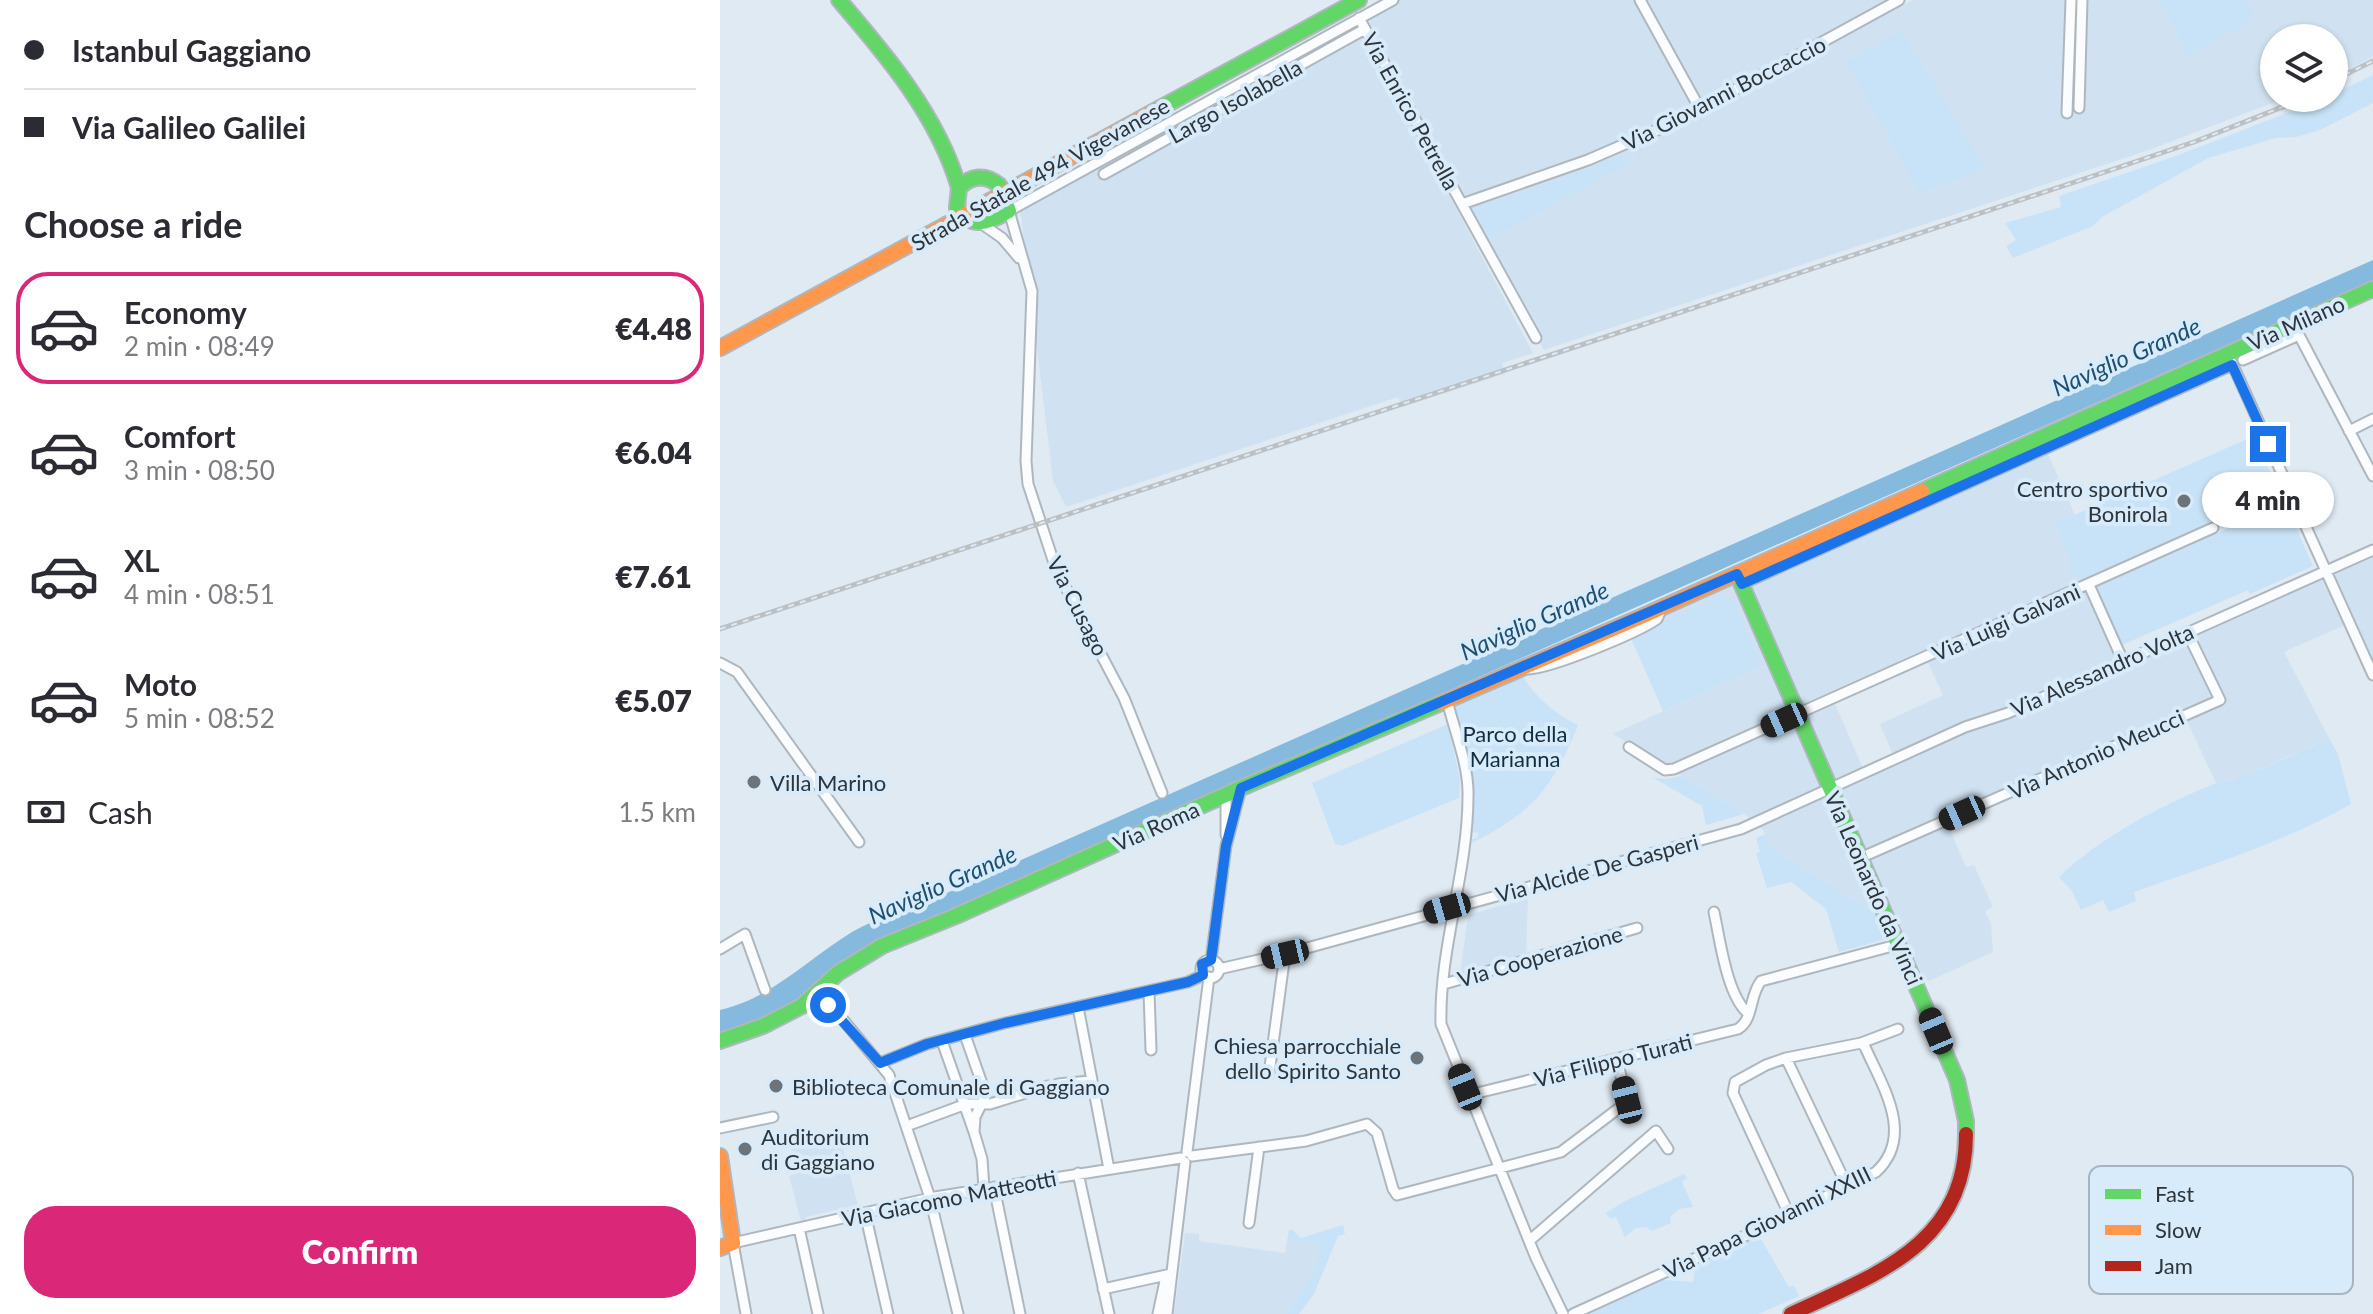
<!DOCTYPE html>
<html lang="en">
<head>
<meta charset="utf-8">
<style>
	body { margin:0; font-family:Lato,sans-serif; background:#f7f7f7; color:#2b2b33; height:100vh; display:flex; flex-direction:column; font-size:30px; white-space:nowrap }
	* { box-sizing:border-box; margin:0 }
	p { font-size:26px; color:#7c7c81 }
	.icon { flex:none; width:44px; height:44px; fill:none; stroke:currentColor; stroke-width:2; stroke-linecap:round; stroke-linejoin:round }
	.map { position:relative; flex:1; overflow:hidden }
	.details { display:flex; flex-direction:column; background:#fff; width:720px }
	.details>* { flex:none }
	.banner { display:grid; align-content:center; height:176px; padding:0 24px; background:#fff }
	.buttons { position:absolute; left:1540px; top:24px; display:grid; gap:16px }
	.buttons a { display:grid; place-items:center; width:88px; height:88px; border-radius:50%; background:#fff; box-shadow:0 2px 6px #0004; font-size:40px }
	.end { position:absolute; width:36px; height:36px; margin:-18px; border:10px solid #1a73e8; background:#fff; box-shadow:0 0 0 4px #fff }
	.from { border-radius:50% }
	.bubble { position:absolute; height:56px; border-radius:28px; background:#fff; box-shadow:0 2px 6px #0004; font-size:26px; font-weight:800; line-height:56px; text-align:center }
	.car { position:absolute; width:24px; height:48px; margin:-24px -12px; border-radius:10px; box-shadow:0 0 6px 2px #0007; background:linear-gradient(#222 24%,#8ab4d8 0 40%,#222 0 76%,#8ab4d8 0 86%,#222 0) }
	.banner b { display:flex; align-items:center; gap:28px; height:76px; font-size:30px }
	.banner b+b { border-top:2px solid #e1e1e2 }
	.banner i { width:20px; height:20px; background:#2b2b33 }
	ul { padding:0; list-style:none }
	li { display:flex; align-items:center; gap:24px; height:112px; margin:0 16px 12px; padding:0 8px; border:4px solid transparent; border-radius:32px }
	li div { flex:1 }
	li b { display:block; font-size:30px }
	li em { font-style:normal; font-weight:800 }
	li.on { border-color:#db2777 }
	li>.icon { width:72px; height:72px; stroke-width:1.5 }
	h2 { padding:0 24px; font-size:36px; line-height:96px }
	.pay { display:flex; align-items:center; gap:20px; height:88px; padding:0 24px; font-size:30px }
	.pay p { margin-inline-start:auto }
	.button { display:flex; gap:16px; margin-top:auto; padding:16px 24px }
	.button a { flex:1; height:92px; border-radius:32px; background:#db2777; color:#fff; font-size:32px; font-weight:800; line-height:92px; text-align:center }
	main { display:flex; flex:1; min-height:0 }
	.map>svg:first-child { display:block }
	.built { fill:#d0e2f1; fill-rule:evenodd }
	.green { fill:#c8e3f8 }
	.water { fill:#85b9de }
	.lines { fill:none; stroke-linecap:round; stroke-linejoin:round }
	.street-casing { stroke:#afb7be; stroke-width:13 }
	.fast-casing { stroke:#afb7be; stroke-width:18 }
	.slow-casing { stroke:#afb7be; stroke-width:18 }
	.jam-casing { stroke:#afb7be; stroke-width:18 }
	.street { stroke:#fafcfd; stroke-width:9 }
	.fast { stroke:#63d668; stroke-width:14 }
	.slow { stroke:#ff974d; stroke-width:14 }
	.jam { stroke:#b3261e; stroke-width:14 }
	.rail-casing { stroke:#bdc0c2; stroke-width:5 }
	.rail { stroke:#d8ebfa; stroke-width:2; stroke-dasharray:6; stroke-linecap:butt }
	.route { stroke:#1a73e8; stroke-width:10 }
	.poi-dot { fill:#6c747a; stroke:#d8ebfa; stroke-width:3 }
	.labels { text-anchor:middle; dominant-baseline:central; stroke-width:8; stroke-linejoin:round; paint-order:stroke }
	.street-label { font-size:22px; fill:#2d343a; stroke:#d8ebfa }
	.poi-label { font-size:22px; fill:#2d343a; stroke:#d8ebfa; text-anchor:start }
	.park-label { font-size:22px; fill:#0f2e43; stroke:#d8ebfa }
	.water-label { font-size:24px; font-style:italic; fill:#1c5073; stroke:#d8ebfa }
	.key { fill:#d8ebfa; stroke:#a5b4c0; stroke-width:2 }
	.key-label { font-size:22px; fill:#2d343a }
</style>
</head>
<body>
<main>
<section class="details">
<div class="banner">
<b><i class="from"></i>Istanbul Gaggiano</b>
<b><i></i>Via Galileo Galilei</b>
</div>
<h2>Choose a ride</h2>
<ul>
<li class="on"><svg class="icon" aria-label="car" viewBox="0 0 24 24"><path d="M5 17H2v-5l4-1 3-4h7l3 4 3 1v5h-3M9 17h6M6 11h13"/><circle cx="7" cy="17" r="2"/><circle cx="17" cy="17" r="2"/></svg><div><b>Economy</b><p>2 min · 08:49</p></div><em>€4.48</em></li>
<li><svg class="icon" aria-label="car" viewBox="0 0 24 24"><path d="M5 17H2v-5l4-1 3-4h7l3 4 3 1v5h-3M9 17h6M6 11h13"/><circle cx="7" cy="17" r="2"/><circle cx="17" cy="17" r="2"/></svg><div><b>Comfort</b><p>3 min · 08:50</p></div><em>€6.04</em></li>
<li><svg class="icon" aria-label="car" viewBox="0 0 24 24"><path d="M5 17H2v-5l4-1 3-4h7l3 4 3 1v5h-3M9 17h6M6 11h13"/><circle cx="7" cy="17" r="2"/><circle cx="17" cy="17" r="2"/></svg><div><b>XL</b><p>4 min · 08:51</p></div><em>€7.61</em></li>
<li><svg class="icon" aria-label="car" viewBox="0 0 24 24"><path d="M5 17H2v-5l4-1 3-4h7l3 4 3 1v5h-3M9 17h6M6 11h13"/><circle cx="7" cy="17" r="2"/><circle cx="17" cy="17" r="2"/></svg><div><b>Moto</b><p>5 min · 08:52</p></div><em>€5.07</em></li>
</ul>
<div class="pay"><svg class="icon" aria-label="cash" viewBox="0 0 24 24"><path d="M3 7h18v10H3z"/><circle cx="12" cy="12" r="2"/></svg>Cash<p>1.5 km</p></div>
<div class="button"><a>Confirm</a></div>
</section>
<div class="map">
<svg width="1653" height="1314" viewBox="0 0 1653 1314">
	<rect width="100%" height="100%" fill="#e0eaf2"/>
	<path class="built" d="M677 0H1165L1172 11 1193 0H1653V57L1614 76V38H1554V98H1565L1429 150 824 350 650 23 651 15Z
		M639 25 813 353 782 363 785 374 682 407 678 397 346 507 333 481 300 208Z
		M1319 434 1355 515 1334 525 1399 666 1653 553V667L1632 622 1564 652 1609 738 1525 776 1496 783 1464 715 1225 818 1246 867 1254 865 1273 907 1265 911 1271 923 1273 952 1209 981 1201 977 1166 900 1147 908 1053 850 1043 830 1024 814 893 734 1042 666 910 636 903 619ZM1208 663 1223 695 1160 724 1173 755 1143 768 1115 704Z
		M808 898 806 957 740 975 748 915Z
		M120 1137 139 1209 133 1210 132 1206 86 1217 85 1220 81 1221 69 1176 76 1174 72 1158 76 1156 74 1151 70 1150Z
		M465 1233 479 1234V1241L565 1253 567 1241 601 1243 595 1271 567 1314H454Z"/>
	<path class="green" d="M1439 0H1527L1533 15 1528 23 1468 55Z
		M1181 31 1266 169 1199 193 1127 62Z
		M1653 75V103L1600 130 1576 137 1556 138 1488 158 1382 217 1373 226 1293 258 1286 246 1296 240 1285 223 1341 207 1339 196 1456 156 1605 98H1614V94Z
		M905 153 910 163 769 239 751 208 818 187Z
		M1534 436 1559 492 1360 581 1356 574H1349L1351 563 1334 524Z
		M1565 503 1593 566 1530 594 1528 590 1402 645 1376 587Z
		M1001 596 1014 602 1042 666 943 711 910 636Z
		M802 674C813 696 837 715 858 725 834 786 812 814 751 843L752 839 757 838 759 833 751 832 752 781 733 705Z
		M728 724 740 779 739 798 622 846 615 844 592 783Z
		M1609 738 1618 754 1631 804C1563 843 1487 866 1414 892L1416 901 1389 912 1383 900 1361 910 1352 891 1339 877C1378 839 1443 804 1494 784 1505 780 1518 779 1529 774 1556 763 1583 750 1609 738Z
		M962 776 1024 814 986 825 982 806 932 777 944 779Z
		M1046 834 1053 850 1147 908 1155 905 1170 938 1119 952 1106 909 1071 882 1047 888 1036 853 1040 852 1036 838Z
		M964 1174 967 1178 962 1182 973 1207 959 1209 950 1217 951 1223 932 1231 926 1227 916 1228 905 1237 896 1217 890 1219 886 1213 905 1201Z
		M623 1225 625 1234 618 1236 594 1294 579 1314H567L595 1271 601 1244 567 1241 569 1230H573L581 1238Z
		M1039 1236 1069 1287 1074 1286 1079 1296 1039 1314H868L943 1280 973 1282 975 1265Z"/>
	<path class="water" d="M1653 260V280L153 946 73 1005 0 1034V1010C52 998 88 959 132 932 160 916 198 904 229 892Z"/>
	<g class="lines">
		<g class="street-casing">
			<path id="street" d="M920 0 980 109
				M639 18 816 338
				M1359 108 1362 0
				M1347 113 1351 0
				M384 174 645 29
				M742 204 868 160 958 121 1179 0
				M262 224 282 238 299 258
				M1523 360 1579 335 1653 476
				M1511 361 1653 675
				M1629 431 1653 419
				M1509 521 1570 495
				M1022 584 1512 365
				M1369 585 1403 661
				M0 663 17 672 139 842
				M807 669C830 669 917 633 937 619L942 608
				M727 700C734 730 749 765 748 796 748 873 719 948 721 1024L816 1258 843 1314
				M909 747 945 770 954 769 1493 528
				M442 793 404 698 336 569 308 484 306 461 312 291 289 211 673 0
				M506 794V835
				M1140 858 1500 700 1467 632
				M994 912C1000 940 1007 997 1029 1014
				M0 949 25 934 45 990
				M481 969a9 9 0 1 1 18 0a9 9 0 1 1-18 0Z
				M491 960 506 846 521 788
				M499 969 565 954 1021 829 1245 727 1288 713 1653 550
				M724 984 917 928
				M99 991 169 1075 210 1198 238 1314
				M429 992 431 1050
				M358 1007 389 1169
				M222 1041 254 1132 255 1117 266 1095 245 1035
				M1066 1058 1127 1186
				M160 1063 207 1044 285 1023 468 982 483 975
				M549 1074 565 954
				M338 1084 370 1081
				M749 1095 1018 1029C1034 1019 1029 996 1041 981L1180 944
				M192 1124 246 1104H270L328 1086
				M0 1128 53 1117
				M254 1132 262 1159 264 1188
				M467 1152 489 977
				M472 1156 586 1141 647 1124 657 1133 673 1189 677 1195 681 1194 841 1152 907 1102 897 1059
				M358 1173 389 1314
				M274 1187 300 1314
				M145 1213 168 1314
				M1069 1214 1013 1093 1015 1082 1046 1065 1066 1058 1141 1043 1178 1029
				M529 1223 539 1147
				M79 1228 98 1314
				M809 1241 936 1131 948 1149
				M383 1289 451 1274
				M26 1314 13 1243 215 1197 461 1158
				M438 1314 445 1281 451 1274
				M447 1314 465 1162
				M853 1314 1029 1234 1156 1172C1195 1136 1163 1087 1145 1047L1141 1043"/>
		</g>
		<g class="fast-casing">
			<path id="fast" d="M119 0C167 56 218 116 239 188
				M433 112 639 0
				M237 207 239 188C251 175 265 174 279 185
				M237 209C252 230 270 222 289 211L279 185
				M1202 491 1653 289
				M1017 574 1237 1080 1246 1121V1134
				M0 1041 43 1026 82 1006 118 973 162 946 236 916 521 788 721 703"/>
		</g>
		<g class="slow-casing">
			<path id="slow" d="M0 348 433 112
				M721 703 923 616 1202 491
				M0 1156 13 1243 0 1248"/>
		</g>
		<g class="jam-casing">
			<path id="jam" d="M1071 1314C1156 1274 1246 1245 1246 1134"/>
		</g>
		<use href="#street" class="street"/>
		<use href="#fast" class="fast"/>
		<use href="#slow" class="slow"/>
		<use href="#jam" class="jam"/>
		<g class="rail-casing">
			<path id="rail" d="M1614 80 1653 61
				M0 629 1367 178 1474 142 1585 98"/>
		</g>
		<use href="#rail" class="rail"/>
	</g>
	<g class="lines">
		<path class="route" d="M108 1005 160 1063 207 1044 285 1023 468 982 483 975 482 964 491 960 506 846 521 788 1017 574 1022 584 1512 365 1548 444"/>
	</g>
	<g class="poi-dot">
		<circle cx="1464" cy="501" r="8"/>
		<circle cx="34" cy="782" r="8"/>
		<circle cx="697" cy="1058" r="8"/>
		<circle cx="56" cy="1086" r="8"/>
		<circle cx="25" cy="1149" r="8"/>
	</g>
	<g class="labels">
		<g class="street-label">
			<text transform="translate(1004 93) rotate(-27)">Via Giovanni Boccaccio</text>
			<text transform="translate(515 101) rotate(-29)">Largo Isolabella</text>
			<text transform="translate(691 111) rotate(61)">Via Enrico Petrella</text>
			<text transform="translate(320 174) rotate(-29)">Strada Statale 494 Vigevanese</text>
			<text transform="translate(1576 323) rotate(-24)">Via Milano</text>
			<text transform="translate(358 606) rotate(63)">Via Cusago</text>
			<text transform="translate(1286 622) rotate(-24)">Via Luigi Galvani</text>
			<text transform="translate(1382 670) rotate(-24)">Via Alessandro Volta</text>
			<text transform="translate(1376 754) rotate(-24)">Via Antonio Meucci</text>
			<text transform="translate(436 826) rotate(-24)">Via Roma</text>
			<text transform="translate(877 868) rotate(-15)">Via Alcide De Gasperi</text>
			<text transform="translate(1154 888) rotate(66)">Via Leonardo da Vinci</text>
			<text transform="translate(820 956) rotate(-16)">Via Cooperazione</text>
			<text transform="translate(893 1060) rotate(-14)">Via Filippo Turati</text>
			<text transform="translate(229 1198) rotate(-11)">Via Giacomo Matteotti</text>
			<text transform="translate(1047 1222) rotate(-26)">Via Papa Giovanni XXIII</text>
		</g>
		<g class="poi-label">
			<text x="1448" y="488" text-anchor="end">Centro sportivo<tspan x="1448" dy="25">Bonirola</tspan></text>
			<text x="50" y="782">Villa Marino</text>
			<text x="681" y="1045" text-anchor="end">Chiesa parrocchiale<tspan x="681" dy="25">dello Spirito Santo</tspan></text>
			<text x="72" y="1086">Biblioteca Comunale di Gaggiano</text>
			<text x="41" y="1136">Auditorium<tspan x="41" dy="25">di Gaggiano</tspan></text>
		</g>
		<g class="park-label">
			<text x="795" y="733">Parco della<tspan x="795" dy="25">Marianna</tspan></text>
		</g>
		<g class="water-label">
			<text transform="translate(1406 356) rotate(-24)">Naviglio Grande</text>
			<text transform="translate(814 620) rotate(-24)">Naviglio Grande</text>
			<text transform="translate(222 884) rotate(-24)">Naviglio Grande</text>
		</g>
	</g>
	<rect x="1369" y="1166" width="264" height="128" rx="12" class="key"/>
	<rect x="1385" y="1189" width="36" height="10" fill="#63d668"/>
	<rect x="1385" y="1225" width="36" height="10" fill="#ff974d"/>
	<rect x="1385" y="1261" width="36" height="10" fill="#b3261e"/>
	<g class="key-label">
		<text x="1435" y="1202">Fast</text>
		<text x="1435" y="1238">Slow</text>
		<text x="1435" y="1274">Jam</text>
	</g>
</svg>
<div class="buttons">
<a><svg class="icon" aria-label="layers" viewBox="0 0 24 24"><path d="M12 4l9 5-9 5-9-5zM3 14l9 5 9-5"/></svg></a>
</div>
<i class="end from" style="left:108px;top:1005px"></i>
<i class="end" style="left:1548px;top:444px"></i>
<div class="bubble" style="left:1482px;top:472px;width:132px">4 min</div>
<i class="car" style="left:1064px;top:720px;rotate:246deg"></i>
<i class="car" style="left:1242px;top:813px;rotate:246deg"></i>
<i class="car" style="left:727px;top:908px;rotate:254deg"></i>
<i class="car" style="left:565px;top:954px;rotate:257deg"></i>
<i class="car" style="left:1216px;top:1031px;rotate:337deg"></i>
<i class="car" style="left:745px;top:1087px;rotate:338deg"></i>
<i class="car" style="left:907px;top:1100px;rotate:346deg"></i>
</div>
</main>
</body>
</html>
